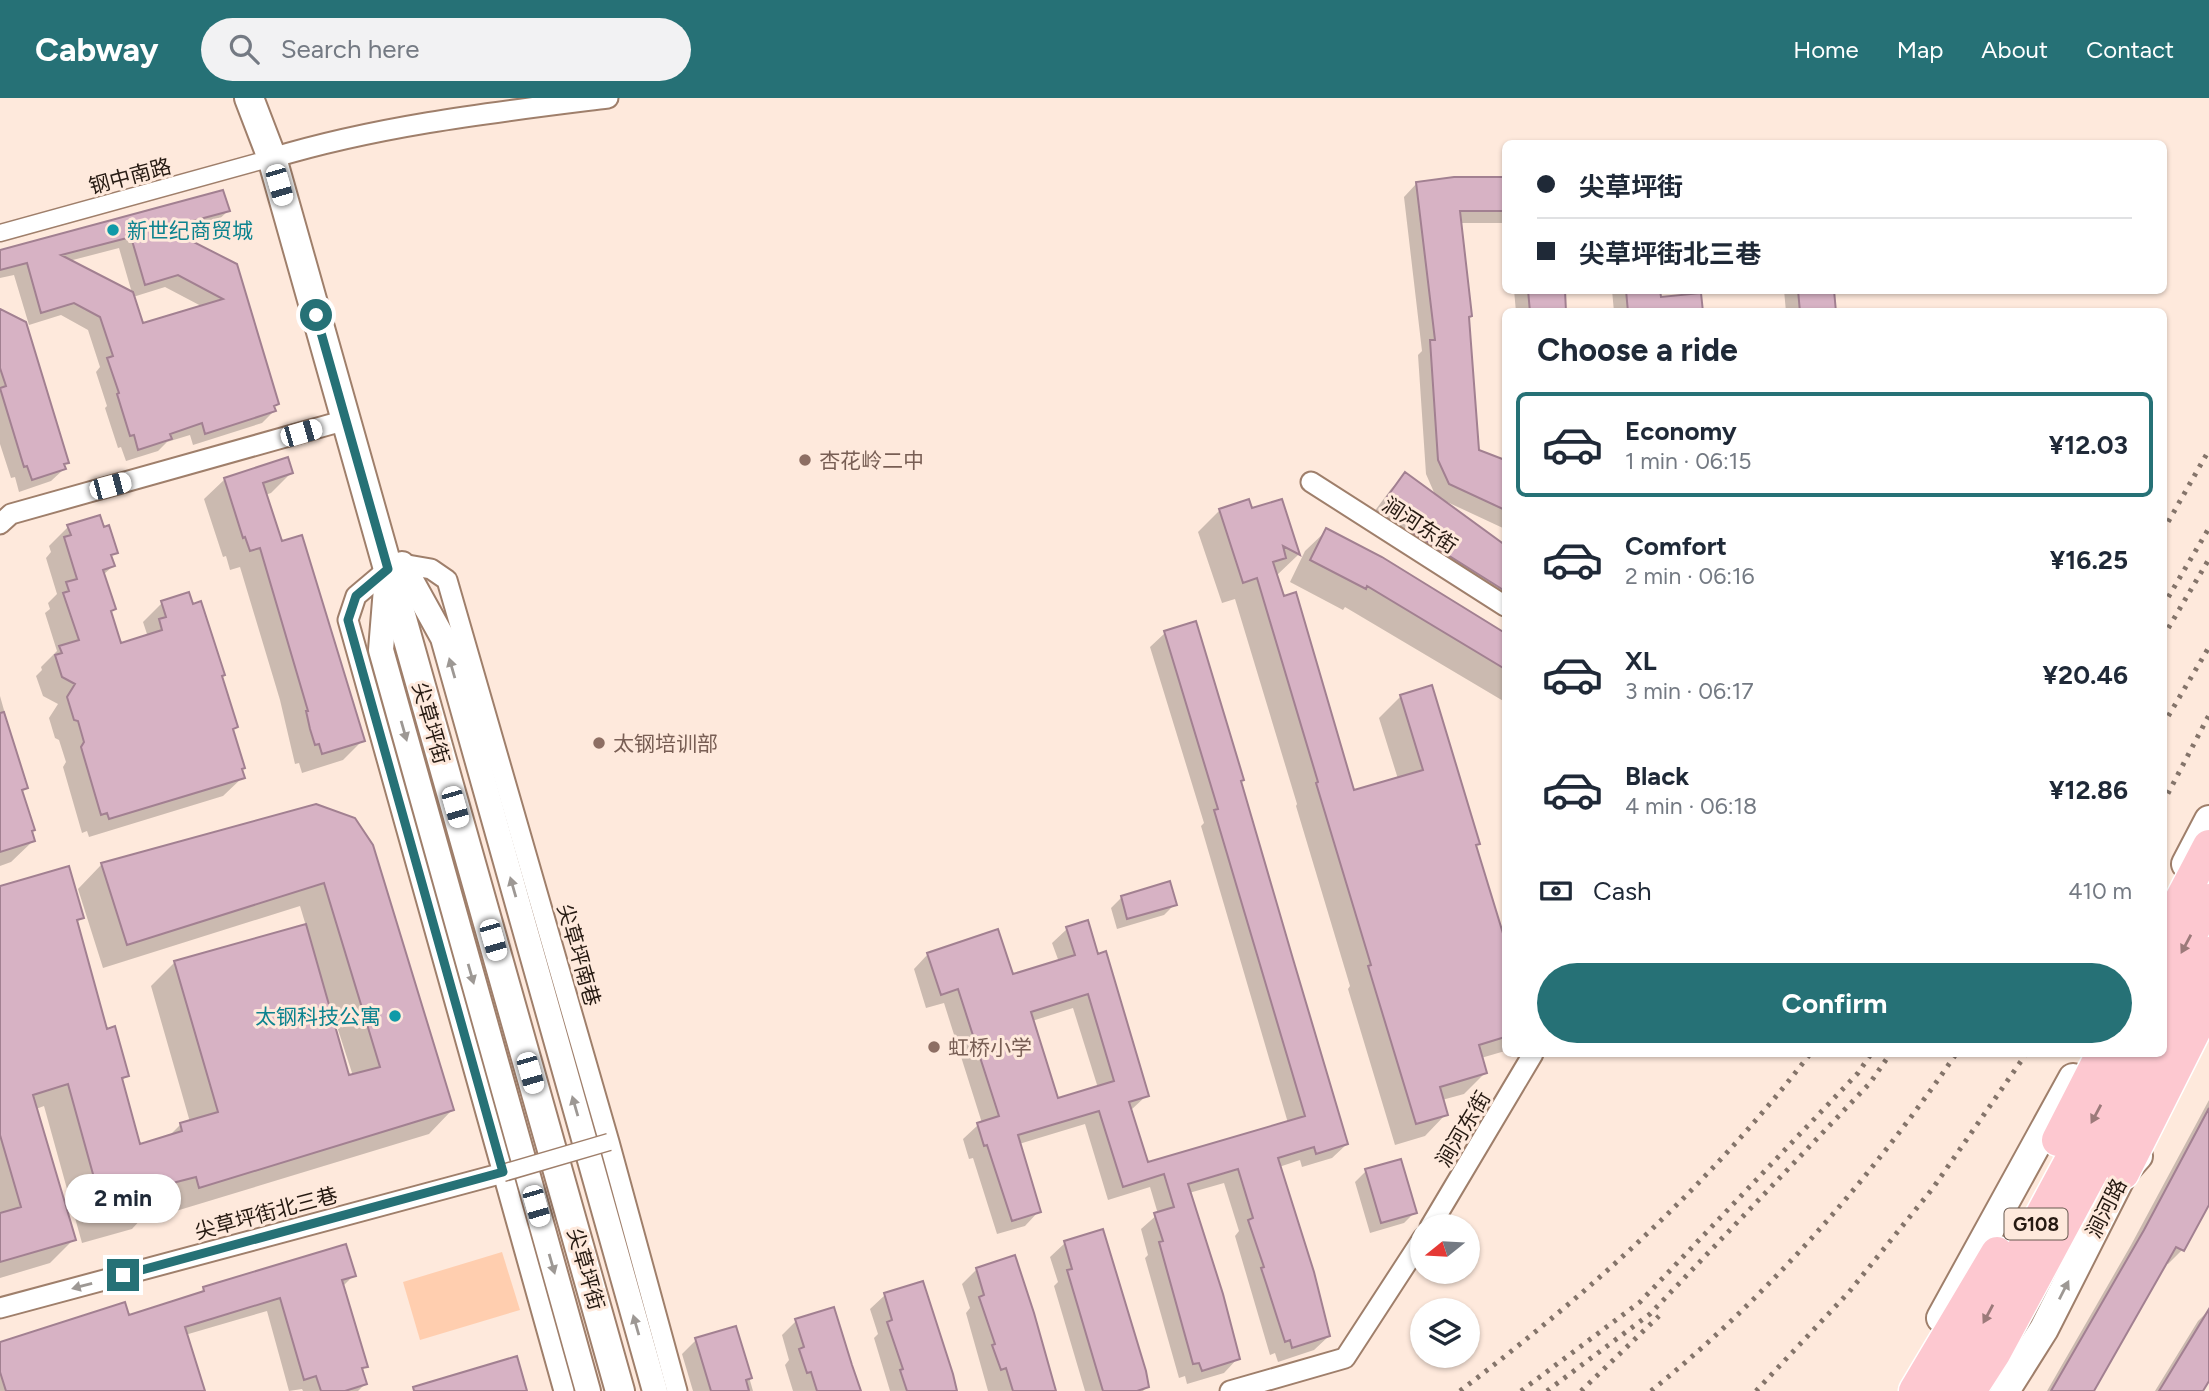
<!DOCTYPE html>
<html lang="en">
<head>
<meta charset="utf-8">
<style>
	body { margin:0; font-family:Figtree,"Noto Sans SC",sans-serif; background:#f2f2f3; color:#1f2937; height:100vh; display:flex; flex-direction:column; font-size:26px; white-space:nowrap }
	* { box-sizing:border-box; margin:0 }
	p { font-size:23px; color:#747a83 }
	.icon { flex:none; width:38px; height:38px; fill:none; stroke:currentColor; stroke-width:2; stroke-linecap:round; stroke-linejoin:round }
	.map { position:relative; flex:1; overflow:hidden }
	.details { position:absolute; left:1502px; top:210px; width:665px; height:749px; display:flex; flex-direction:column; background:#fff; border-radius:10px; box-shadow:0 2px 5px #0004 }
	.details>* { flex:none }
	.guide { position:absolute; left:1502px; top:42px; width:665px; height:154px; border-radius:10px; box-shadow:0 2px 5px #0004; display:grid; align-content:center; height:154px; padding:0 35px; background:#fff }
	.needle { width:46px; rotate:252deg }
	.tools { position:absolute; left:1410px; top:1116px; display:grid; gap:14px }
	.tools a { display:grid; place-items:center; width:70px; height:70px; border-radius:50%; background:#fff; box-shadow:0 2px 5px #0004; font-size:35px }
	.end { position:absolute; width:32px; height:32px; margin:-16px; border:9px solid #267176; background:#fff; box-shadow:0 0 0 4px #fff }
	.from { border-radius:50% }
	.bubble { position:absolute; height:49px; border-radius:24px; background:#fff; box-shadow:0 2px 5px #0004; font-size:23px; font-weight:700; line-height:49px; text-align:center }
	.car { position:absolute; width:21px; height:42px; margin:-21px -10px; border-radius:9px; box-shadow:0 0 5px 2px #0007; background:linear-gradient(#fff 24%,#345 0 40%,#fff 0 76%,#345 0 86%,#fff 0) }
	.guide b { display:flex; align-items:center; gap:24px; height:66px; font-size:26px }
	.guide b+b { border-top:2px solid #e0e1e3 }
	.guide i { width:18px; height:18px; background:#1f2937 }
	ul { padding:0; list-style:none }
	li { display:flex; align-items:center; gap:21px; height:105px; margin:0 14px 10px; padding:0 21px; border:4px solid transparent; border-radius:10px }
	li div { flex:1 }
	li b { display:block; font-size:26px }
	li em { font-style:normal; font-weight:700 }
	li.selected { border-color:#267176 }
	li>.icon { width:63px; height:63px; stroke-width:1.5 }
	h2 { padding:0 35px; font-size:32px; line-height:84px }
	.pay { display:flex; align-items:center; gap:18px; height:77px; padding:0 35px; font-size:26px }
	.pay p { margin-inline-start:auto }
	.primary-button { display:flex; gap:14px; margin-top:auto; padding:14px 35px }
	.primary-button a { flex:1; height:80px; border-radius:42px; background:#267176; color:#fff; font-size:28px; font-weight:700; line-height:80px; text-align:center }
	header { display:flex; align-items:center; gap:42px; box-sizing:border-box; height:98px; padding:0 35px; background:#267176; color:#fff }
	header strong { font-size:33px }
	nav { display:flex; gap:38px; margin-inline-start:auto; font-size:24px }
	.search { width:490px; height:63px; background:#f2f2f3; display:flex; align-items:center; gap:18px; box-sizing:border-box; padding:0 24px; border-radius:38px; color:#747a83; font-size:26px }
	.map>svg:first-child { display:block }
	.green { fill:#ffceaf }
	.shadow { fill:#0003; fill-rule:evenodd }
	.building { fill:#d7b2c4; stroke:#a28091; stroke-width:2; fill-rule:evenodd }
	.lines { fill:none; stroke-linecap:round; stroke-linejoin:round }
	.pedestrian-casing { stroke:#9f7f6b; stroke-width:19 }
	.minor-casing { stroke:#9f7f6b; stroke-width:23 }
	.tertiary-casing { stroke:#9f7f6b; stroke-width:28 }
	.secondary-casing { stroke:#9f7f6b; stroke-width:32 }
	.primary-casing { stroke:#fff; stroke-width:35 }
	.pedestrian { stroke:#fff; stroke-width:16 }
	.minor { stroke:#fff; stroke-width:19 }
	.tertiary { stroke:#fff; stroke-width:24 }
	.secondary { stroke:#fff; stroke-width:28 }
	.primary { stroke:#fdc8d0; stroke-width:32 }
	.rail { stroke:#84746a; stroke-width:5; stroke-dasharray:3.5 7; stroke-linecap:butt }
	.pedestrian-bridge-casing { stroke:#9f7f6b; stroke-width:19; stroke-linecap:butt }
	.pedestrian-bridge { stroke:#fff; stroke-width:16 }
	.oneway { fill:#9d9894 }
	.oneway2 { fill:#9c7a7a }
	.route { stroke:#267176; stroke-width:9 }
	.culture-dot { fill:#0f9aa8; stroke:#fee9dc; stroke-width:2.5 }
	.education-dot { fill:#8d6e63; stroke:#fee9dc; stroke-width:2.5 }
	.labels { text-anchor:middle; dominant-baseline:central; stroke-width:6; stroke-linejoin:round; paint-order:stroke }
	.shield { fill:#fee9dc; stroke:#67584f; stroke-width:2 }
	.shield-label { font-size:19px; font-weight:bold; fill:#261a12 }
	.street-label { font-size:21px; fill:#261a12; stroke:#fee9dc }
	.culture-label { font-size:21px; fill:#0d838f; stroke:#fee9dc; text-anchor:start }
	.education-label { font-size:21px; fill:#785e54; stroke:#fee9dc; text-anchor:start }
</style>
</head>
<body>
<header>
<strong>Cabway</strong>
<div class="search"><svg class="icon" aria-label="search" viewBox="0 0 24 24"><circle cx="10" cy="10" r="6"/><path d="M15 15l6 6"/></svg>Search here</div>
<nav><a>Home</a><a>Map</a><a>About</a><a>Contact</a></nav>
</header>
<div class="map">
<svg width="2209" height="1293" viewBox="0 0 2209 1293">
	<rect width="100%" height="100%" fill="#fee9dc"/>
	<path class="green" d="M502 1154 520 1212 420 1242 403 1184Z"/>
	<path class="shadow" d="M1505 81 1504 125H1460L1470 218 1467 221 1477 354 1505 364V431L1445 403 1505 449V518L1399 449 1374 414 1391 391 1405 376 1436 399 1426 376 1418 257 1422 253 1404 99 1417 85Z
		M228 113 215 125 174 136 235 167 277 305 273 310 274 313 262 325 193 347 190 337 167 344 158 353 126 363 121 349 118 350 105 310 107 308 96 274 100 269 88 232 61 217 29 227 14 177 0 180V153ZM119 150 132 195 69 163ZM165 189 203 209 141 227 133 199Z
		M1514 192H1563L1565 214H1516Z
		M1612 192H1658L1659 201 1701 214H1614Z
		M1784 192H1832L1834 214H1786Z
		M0 213 67 364 63 368 64 371 51 383 19 394 15 379 11 380 0 346Z
		M291 375 271 395 265 397 281 445 363 642 343 662 302 675 299 665 295 666 280 602 240 469 230 472 226 458 223 459 204 401 225 381Z
		M1281 403 1298 457 1276 478 1352 694 1398 681 1379 620 1401 598 1475 748 1505 848V953L1481 960 1485 975 1464 996 1442 1002 1446 1016 1425 1038 1395 1047 1348 891 1350 888 1296 708 1297 706 1235 501 1222 505 1198 434 1220 412 1251 413Z
		M68 429 116 454 110 459 113 468 103 477 114 511 110 515 120 548 142 540 147 536 143 524 162 505 220 579 236 629 232 632 243 679 223 698 89 739 87 733 82 735 63 669 66 664 59 642 55 640 49 620 58 606 43 598 36 578 42 572 41 569 57 553 45 515 50 511 48 505 57 496 46 460 51 454 49 448Z
		M1327 432 1505 536V604L1345 509 1343 512 1290 484 1305 453Z
		M1165 535 1239 684 1347 1046 1332 1060 1302 1069 1300 1062 1279 1069 1329 1238 1314 1252 1278 1264 1275 1255 1270 1257 1235 1138 1239 1133 1224 1085 1189 1095 1238 1260 1224 1275 1187 1286 1185 1278 1179 1280 1145 1160 1148 1157 1141 1131 1158 1116 1150 1089 1108 1102 1085 1026 1019 1046 1039 1113 1025 1128 997 1136 973 1060 969 1061 963 1041 978 1027 982 1025 944 905 926 910 914 871 928 856 1012 879 1059 864 1052 845 1067 831 1147 997 1130 1013 1147 1066 1288 1025 1201 728 1204 725 1150 549ZM1073 910 1098 990 1057 1002 1032 923Z
		M0 598 26 690 21 695 33 743 11 764 0 768Z
		M316 708 452 1012 429 1036 176 1113 172 1101 155 1106 132 1131 82 1145 44 1008 36 1011 74 1141 50 1165 0 1180V790L82 819 76 825 106 933 127 978 121 983 139 1048 167 1040 181 1026 190 1024 151 888 175 864 306 828 300 808 103 870 78 791 101 767ZM332 913 353 978 348 980 329 914Z
		M1121 800 1175 806 1164 817 1117 831 1111 810Z
		M2209 1002V1103L2182 1152 2168 1166 2166 1165 2092 1293H2047L2131 1147Z
		M1366 1073 1415 1114 1404 1125 1370 1135 1355 1084Z
		M1065 1145 1148 1288 1143 1293H1085L1054 1188 1058 1184 1050 1159Z
		M977 1171 1054 1293H988L966 1215 970 1210 962 1186Z
		M354 1177 342 1189 366 1268 361 1273 365 1286 358 1293H303L302 1291 289 1293 267 1213 185 1237 203 1293H0V1245L128 1219 198 1197 204 1191Z
		M885 1197 955 1293H890L874 1240 878 1236 870 1211Z
		M2209 1212V1279L2201 1293H2155L2198 1223Z
		M796 1223 859 1293H793L785 1267 789 1262 782 1237Z
		M735 1230 753 1293H693L682 1256 696 1242Z"/>
	<path class="building" d="M1454 79H1505V113H1460L1472 218 1469 219 1479 352 1505 362V412L1449 386 1438 362 1430 242H1435L1416 84Z
		M223 92 230 113 166 130 237 166 279 306 274 308 276 313 205 336 202 325 170 336 172 341 138 352 134 337 130 338 117 296 119 295 107 260 113 258 100 219 74 205 41 215 27 165 0 172V152ZM131 139 145 187 178 177 223 201 143 225 133 194 61 157Z
		M1528 192H1565L1566 214H1530Z
		M1626 192H1660L1661 199 1701 195 1703 214H1628Z
		M1798 192H1834L1836 214H1800Z
		M0 211 26 224 69 365 64 366 66 371 32 382 27 368 24 369 0 290 6 288 0 270Z
		M288 359 293 375 263 385 282 443 302 437 365 643 322 656 319 646 315 647 310 631 306 613H308L260 450 250 453 245 439 243 440 224 380Z
		M1405 374 1505 447V493L1413 435 1417 422 1387 399Z
		M1249 401 1252 410 1282 401 1300 457 1283 448 1286 460 1273 464 1284 498 1296 494 1354 692 1423 672 1400 597 1432 587 1480 746 1476 747 1505 842V939L1479 947 1487 975 1440 989 1448 1017 1416 1026 1368 868 1371 867 1316 685 1318 684 1257 480 1243 485 1219 411Z
		M100 417 104 429 109 427 118 455 111 457 115 468 103 472 116 511 111 513 121 545 162 532 159 521 166 519 161 503 189 494 193 506 201 503 225 577 222 578 238 629 233 631 245 670 242 671 245 680 109 721 107 715 101 717 81 649 84 644 78 623 74 622 67 599 75 586 62 579 55 557 62 555 59 548 79 542 63 495 69 493 66 484 77 481 64 439 71 437 67 427Z
		M1326 430 1382 459 1505 535V571L1367 488 1366 491 1310 462Z
		M1196 523 1244 682 1241 683 1293 861 1348 1046 1316 1056 1314 1049 1278 1060 1314 1174 1330 1238 1292 1250 1290 1242 1285 1244 1266 1185 1261 1170 1264 1169 1248 1122 1253 1120 1238 1071 1188 1086 1223 1196 1240 1261 1202 1273 1199 1265 1193 1266 1159 1144 1163 1143 1154 1115 1174 1109 1164 1076 1123 1089 1099 1013 1018 1037 1041 1114 1012 1123 987 1047 984 1048 977 1025 999 1018 958 891 941 897 927 855 998 831 1013 876 1075 857 1066 829 1088 822 1098 856 1106 853 1149 998 1129 1004 1148 1064 1305 1018 1214 712 1218 711 1164 533ZM1088 896 1114 983 1058 1000 1031 914Z
		M4 614 28 690 22 692 35 732 32 733 35 743 0 754V615Z
		M316 706 355 720 373 747 454 1012 199 1090 196 1079 153 1090 158 1108 106 1123 68 986 33 997 76 1142 0 1164V1115L21 1109 0 1037V788L69 768 84 820 77 822 107 931 115 928 129 978 122 980 140 1046 182 1033 180 1025 218 1014 174 863 306 826 349 977 380 969 324 785 127 847 101 765Z
		M1170 783 1177 807 1127 821 1121 798Z
		M2209 1010V1107L2184 1153 2176 1149 2094 1293H2051L2144 1132Z
		M1401 1061 1417 1115 1381 1125 1365 1071Z
		M1103 1131 1146 1273 1149 1289 1137 1293H1103L1067 1172 1072 1171 1064 1143Z
		M346 1146 356 1178 342 1182 368 1269 362 1270 367 1286 345 1293H321L316 1278 304 1282 280 1200 185 1229 205 1293H6L0 1274V1244L125 1204 129 1217 204 1193 203 1189Z
		M1015 1157 1034 1215 1056 1293H1013L1006 1270 1001 1272 992 1247 995 1246 979 1199 984 1197 976 1170Z
		M923 1183 953 1276 957 1293H907L900 1272 903 1271 887 1224 892 1222 884 1195Z
		M834 1209 852 1267 861 1293H817L811 1274 807 1275 799 1251 804 1249 795 1221Z
		M2209 1211V1283L2203 1293H2159Z
		M736 1228 752 1280 746 1282 749 1293H711L695 1240Z
		M517 1258 527 1293H414L413 1289Z"/>
	<g class="lines">
		<g class="pedestrian-casing">
			<path id="pedestrian" d="M0 135 272 60"/>
		</g>
		<g class="minor-casing">
			<path id="minor" d="M272 60C381 27 496 14 608 0
				M1311 384 1505 508
				M0 426 11 416 346 322
				M402 466 431 471 447 482 609 1044 677 1293
				M388 471 356 498 348 522 564 1293
				M1430 1129 1533 956
				M0 1210 503 1075
				M1230 1293 1345 1260 1423 1140"/>
		</g>
		<g class="tertiary-casing">
			<path id="tertiary" d="M402 466 443 540 655 1293
				M387 478 381 552 588 1293"/>
		</g>
		<g class="secondary-casing">
			<path id="secondary" d="M249 0 272 60 620 1293
				M2186 766 2209 722
				M1941 1220 2073 980
				M2005 1293 2044 1231 2123 1075 2138 1058"/>
		</g>
		<g class="primary-casing">
			<path id="primary" d="M2163 836 2209 748
				M2163 889 2209 802
				M2163 940 2209 855
				M2058 1042 2102 956
				M2123 1075 2209 904
				M1915 1293 1997 1155
				M1938 1293 1982 1228 2128 956
				M1970 1293 1995 1254 2155 956"/>
		</g>
		<use href="#pedestrian" class="pedestrian"/>
		<use href="#minor" class="minor"/>
		<use href="#tertiary" class="tertiary"/>
		<use href="#secondary" class="secondary"/>
		<use href="#primary" class="primary"/>
		<path class="rail" d="M2163 433 2209 352
			M2163 508 2209 430
			M2163 539 2209 461
			M2163 627 2209 549
			M2163 705 2209 617
			M1460 1293C1593 1192 1708 1088 1810 956
			M1521 1293 1640 1204 1858 975 1871 956
			M1547 1293 1650 1216 1870 985 1890 956
			M1581 1293 1659 1218
			M1651 1293C1769 1198 1871 1080 1956 956
			M1756 1293 1849 1194 1933 1090 2026 956"/>
		<g class="pedestrian-bridge-casing">
			<path id="pedestrian-bridge" d="M503 1075 609 1044"/>
		</g>
		<use href="#pedestrian-bridge" class="pedestrian-bridge"/>
	</g>
	<defs><path id="oneway-solid" d="M-6-.8H1V-3.2L6.5 0L1 3.2V.8H-6Z" transform="scale(1.75)"/></defs>
	<g class="oneway">
		<use href="#oneway-solid" transform="translate(452 570) rotate(-106)"/>
		<use href="#oneway-solid" transform="translate(404 633) rotate(74)"/>
		<use href="#oneway-solid" transform="translate(513 789) rotate(-106)"/>
		<use href="#oneway-solid" transform="translate(471 876) rotate(74)"/>
		<use href="#oneway-solid" transform="translate(575 1008) rotate(-106)"/>
		<use href="#oneway-solid" transform="translate(552 1166) rotate(74)"/>
		<use href="#oneway-solid" transform="translate(82 1188) rotate(165)"/>
		<use href="#oneway-solid" transform="translate(2064 1192) rotate(-63)"/>
		<use href="#oneway-solid" transform="translate(636 1227) rotate(-106)"/>
	</g>
	<g class="oneway2">
		<use href="#oneway-solid" transform="translate(2186 846) rotate(118)"/>
		<use href="#oneway-solid" transform="translate(2096 1016) rotate(118)"/>
		<use href="#oneway-solid" transform="translate(1988 1216) rotate(118)"/>
	</g>
	<g class="lines">
		<path class="route" d="M123 1177 503 1074 348 522 356 498 388 471 316 217"/>
	</g>
	<g class="culture-dot">
		<circle cx="113" cy="132" r="7"/>
		<circle cx="395" cy="918" r="7"/>
	</g>
	<g class="education-dot">
		<circle cx="805" cy="362" r="7"/>
		<circle cx="599" cy="645" r="7"/>
		<circle cx="934" cy="949" r="7"/>
	</g>
	<g class="labels">
		<rect class="shield" x="2004.5" y="1110.5" width="63" height="31" rx="5"/>
		<g class="shield-label">
			<text x="2036" y="1126">G108</text>
		</g>
		<g class="street-label">
			<text transform="translate(130 78) rotate(-15)">钢中南路</text>
			<text transform="translate(1420 427) rotate(33)">涧河东街</text>
			<text transform="translate(431 625) rotate(74)">尖草坪街</text>
			<text transform="translate(579 857) rotate(74)">尖草坪南巷</text>
			<text transform="translate(1463 1031) rotate(-59)">涧河东街</text>
			<text transform="translate(2106 1110) rotate(-63)">涧河路</text>
			<text transform="translate(266 1115) rotate(-15)">尖草坪街北三巷</text>
			<text transform="translate(586 1171) rotate(74)">尖草坪街</text>
		</g>
		<g class="culture-label">
			<text x="127" y="132">新世纪商贸城</text>
			<text x="381" y="918" text-anchor="end">太钢科技公寓</text>
		</g>
		<g class="education-label">
			<text x="819" y="362">杏花岭二中</text>
			<text x="613" y="645">太钢培训部</text>
			<text x="948" y="949">虹桥小学</text>
		</g>
	</g>
</svg>
<div class="tools">
<a><svg class="needle" viewBox="-14 -14 28 28"><path d="M0-13l5 13h-10z" fill="#e53935"/><path d="M0 13l5-13h-10z" fill="#747a83"/></svg></a>
<a><svg class="icon" aria-label="layers" viewBox="0 0 24 24"><path d="M12 4l9 5-9 5-9-5zM3 14l9 5 9-5"/></svg></a>
</div>
<i class="end from" style="left:316px;top:217px"></i>
<i class="end" style="left:123px;top:1177px"></i>
<div class="bubble" style="left:65px;top:1076px;width:116px">2 min</div>
<i class="car" style="left:279px;top:87px;rotate:164deg"></i>
<i class="car" style="left:301px;top:335px;rotate:74deg"></i>
<i class="car" style="left:110px;top:388px;rotate:75deg"></i>
<i class="car" style="left:455px;top:709px;rotate:164deg"></i>
<i class="car" style="left:493px;top:842px;rotate:164deg"></i>
<i class="car" style="left:530px;top:975px;rotate:164deg"></i>
<i class="car" style="left:536px;top:1108px;rotate:164deg"></i>
<div class="guide">
<b><i class="from"></i>尖草坪街</b>
<b><i></i>尖草坪街北三巷</b>
</div>
<section class="details">
<h2>Choose a ride</h2>
<ul>
<li class="selected"><svg class="icon" aria-label="car" viewBox="0 0 24 24"><path d="M5 17H2v-5l4-1 3-4h7l3 4 3 1v5h-3M9 17h6M6 11h13"/><circle cx="7" cy="17" r="2"/><circle cx="17" cy="17" r="2"/></svg><div><b>Economy</b><p>1 min · 06:15</p></div><em>¥12.03</em></li>
<li><svg class="icon" aria-label="car" viewBox="0 0 24 24"><path d="M5 17H2v-5l4-1 3-4h7l3 4 3 1v5h-3M9 17h6M6 11h13"/><circle cx="7" cy="17" r="2"/><circle cx="17" cy="17" r="2"/></svg><div><b>Comfort</b><p>2 min · 06:16</p></div><em>¥16.25</em></li>
<li><svg class="icon" aria-label="car" viewBox="0 0 24 24"><path d="M5 17H2v-5l4-1 3-4h7l3 4 3 1v5h-3M9 17h6M6 11h13"/><circle cx="7" cy="17" r="2"/><circle cx="17" cy="17" r="2"/></svg><div><b>XL</b><p>3 min · 06:17</p></div><em>¥20.46</em></li>
<li><svg class="icon" aria-label="car" viewBox="0 0 24 24"><path d="M5 17H2v-5l4-1 3-4h7l3 4 3 1v5h-3M9 17h6M6 11h13"/><circle cx="7" cy="17" r="2"/><circle cx="17" cy="17" r="2"/></svg><div><b>Black</b><p>4 min · 06:18</p></div><em>¥12.86</em></li>
</ul>
<div class="pay"><svg class="icon" aria-label="cash" viewBox="0 0 24 24"><path d="M3 7h18v10H3z"/><circle cx="12" cy="12" r="2"/></svg>Cash<p>410 m</p></div>
<div class="primary-button"><a>Confirm</a></div>
</section>
</div>
</body>
</html>
